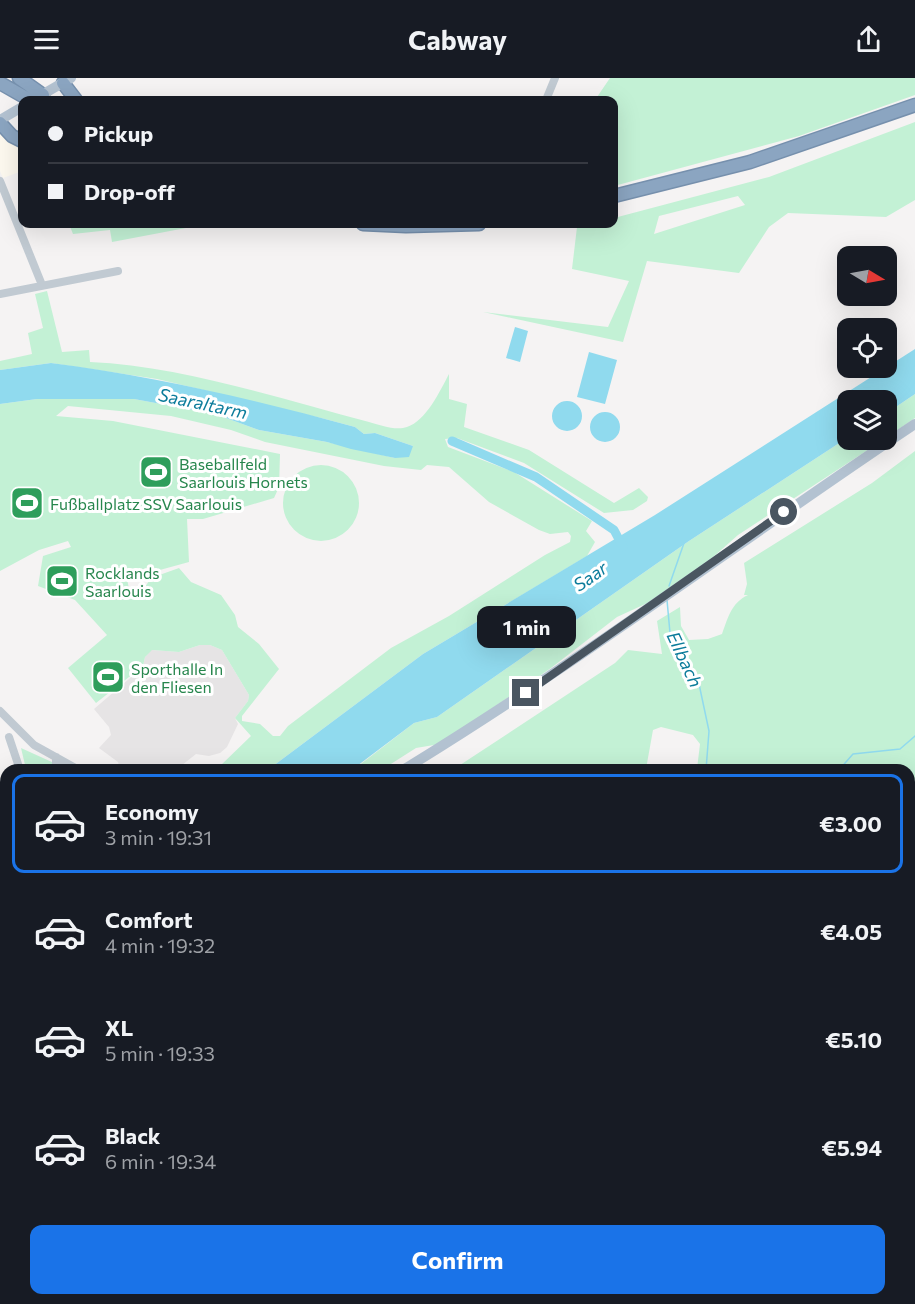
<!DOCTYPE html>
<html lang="en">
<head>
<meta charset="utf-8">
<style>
	body { margin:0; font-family:Commissioner,sans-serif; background:#242831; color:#f1f3f6; height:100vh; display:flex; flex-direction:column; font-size:22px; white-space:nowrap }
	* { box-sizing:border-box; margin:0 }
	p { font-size:20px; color:#9ea1a6 }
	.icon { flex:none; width:33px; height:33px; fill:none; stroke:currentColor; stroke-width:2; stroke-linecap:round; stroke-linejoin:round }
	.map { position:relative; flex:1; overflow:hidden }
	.details { position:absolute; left:0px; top:686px; width:915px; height:542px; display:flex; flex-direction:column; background:#171b24; border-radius:18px 18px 0 0; box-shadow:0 6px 24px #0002 }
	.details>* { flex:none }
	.top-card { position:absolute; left:18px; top:18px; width:600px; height:132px; border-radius:12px; box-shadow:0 6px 24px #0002; display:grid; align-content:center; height:132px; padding:0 30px; background:#171b24 }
	.needle { width:39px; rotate:100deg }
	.fabs { position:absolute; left:837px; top:168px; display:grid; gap:12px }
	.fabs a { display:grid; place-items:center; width:60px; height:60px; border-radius:12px; background:#171b24; box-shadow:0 6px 24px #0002; font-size:30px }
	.end { position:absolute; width:27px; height:27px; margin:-14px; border:8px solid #4a5661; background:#fff; box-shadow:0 0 0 3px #fff }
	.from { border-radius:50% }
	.bubble { position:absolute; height:42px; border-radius:12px; background:#171b24; box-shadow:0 6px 24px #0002; font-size:20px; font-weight:700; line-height:42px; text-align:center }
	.top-card b { display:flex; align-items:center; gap:21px; height:57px; font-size:22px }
	.top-card b+b { border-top:2px solid #363941 }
	.top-card i { width:15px; height:15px; background:#f1f3f6 }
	ul { padding:10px 0 0; list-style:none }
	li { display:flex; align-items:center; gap:18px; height:99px; margin:0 12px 9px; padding:0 18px; border:3px solid transparent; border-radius:12px }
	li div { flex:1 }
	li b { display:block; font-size:22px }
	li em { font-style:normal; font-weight:700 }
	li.current { border-color:#1a73e8 }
	li>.icon { width:54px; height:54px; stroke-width:1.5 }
	.primary-button { display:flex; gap:12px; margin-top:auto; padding:12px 30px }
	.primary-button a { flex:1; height:69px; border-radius:12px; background:#1a73e8; color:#fff; font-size:24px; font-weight:700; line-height:69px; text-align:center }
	header { display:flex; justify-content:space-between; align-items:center; height:78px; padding:0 30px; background:#171b24; font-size:27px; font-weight:700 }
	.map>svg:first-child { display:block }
	.commercial { fill:#fdf9ef }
	.education { fill:#e6e4e5 }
	.green { fill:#c3f1d5; fill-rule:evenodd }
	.water { fill:#90daee }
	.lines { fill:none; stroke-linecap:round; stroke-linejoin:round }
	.stream { stroke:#90daee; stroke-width:1.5 }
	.river { stroke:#90daee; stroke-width:9 }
	.highway-casing { stroke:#7690ad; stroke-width:15 }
	.minor { stroke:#c1cad2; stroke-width:8 }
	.major { stroke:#b3c2d1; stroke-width:10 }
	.highway { stroke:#8ba5c1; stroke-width:12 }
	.rail { stroke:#b5b8bd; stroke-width:1.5 }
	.route { stroke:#4a5661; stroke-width:8 }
	.labels { text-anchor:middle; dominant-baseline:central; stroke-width:6; stroke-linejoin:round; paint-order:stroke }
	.leisure-label { font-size:16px; fill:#27864d; stroke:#fff; text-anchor:start }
	.water-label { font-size:18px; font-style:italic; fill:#0c7c9b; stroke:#fff }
</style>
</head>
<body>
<header><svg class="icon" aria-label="menu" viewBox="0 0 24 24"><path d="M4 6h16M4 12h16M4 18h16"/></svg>Cabway<svg class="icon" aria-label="share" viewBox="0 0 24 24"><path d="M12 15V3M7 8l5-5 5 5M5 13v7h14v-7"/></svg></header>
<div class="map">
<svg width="915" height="1226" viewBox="0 0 915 1226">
	<rect width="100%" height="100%" fill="#f5f3f3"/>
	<path class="commercial" d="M0 53 22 67V93L3 100 0 93Z
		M0 825 6 829V921L1 925 6 929V945L0 949Z
		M6 1217V1221H135L121 1226H16L4 1220Z"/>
	<path class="education" d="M200 567H210L222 572 249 617 248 623 235 640 238 646 227 669 220 675 209 678 196 676 177 691H120L118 684 99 670 111 657 109 649 94 631 143 589 145 579 151 572 179 574Z"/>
	<path class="green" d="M610 0H915V17L799 58 614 108V22H595Z
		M915 44V122L886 139 788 135 769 149 739 195 647 183 623 264 483 234 608 249 629 203 572 191 577 149 592 146H614V140L769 99ZM738 118 745 127 654 156 659 138Z
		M69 146H207L112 164 110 152 73 156Z
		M47 213 62 274 89 272 90 284C182 288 280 321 369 344 380 347 396 353 407 349 426 343 440 313 449 296V321L467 326 464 349 529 372 614 425 639 410 648 419 647 423 633 432 604 435 524 385 457 360 445 361 448 369 514 394 592 443 586 453 595 464 587 478 423 576 269 691H190L220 688 251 658 235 640 248 623 249 617 222 572 210 567H200L179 574 152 572 145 579 143 588 96 625 68 590 107 557 75 522 38 508 43 478 71 469 68 463 39 472 0 493V326L37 321H134L215 336 259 352 327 364 395 380 413 368 375 355 364 356 355 349 325 341 157 301 51 285 0 292V283L32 276 28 255 43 250 35 216ZM68 328 171 338 231 352 265 364 384 388 421 392 427 387 449 389 489 424 539 452 550 456 568 454 571 458 570 464 545 477 449 538 391 570 288 648 280 658H273L260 646 242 643V638L279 591 259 566 238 549 235 537 221 517 191 504 179 490 151 500 137 521 131 520 127 501 189 484 187 441H203L274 420 279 409 280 376 113 343 56 338Z
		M915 316V340L887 359V335Z
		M847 360 883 362 738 457 703 488 654 522 617 539 551 590 440 666 416 670 383 691 353 692 414 645 437 639 689 463Z
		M915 373V798L909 795V692L697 691 700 666 693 657 661 649 653 652 646 691H454L615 585 628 572 662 576 657 543 680 529 681 548 689 562 708 561 722 556C728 540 731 525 748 517H744L747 506 744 485 872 405Z
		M283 425a38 38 0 1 1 76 0a38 38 0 1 1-76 0Z
		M21 670 54 685 51 691H26Z
		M135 1221H217L213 1226H121Z"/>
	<path class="water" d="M515 249 528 253 520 284 506 280Z
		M915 271V316L887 335 886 322H848L847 360 689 463 437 639 414 645 353 691H269L423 576 655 437Z
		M589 274 617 282 605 326 577 319Z
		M51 285C155 298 255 322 355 349L364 356 375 355 413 368 409 379 395 380 351 371 327 364 259 352 215 336 134 321H37L0 326V292Z
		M552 338a15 15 0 1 1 30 0a15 15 0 1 1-30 0Z
		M590 349a15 15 0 1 1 30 0a15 15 0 1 1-30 0Z
		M6 1075V1153L0 1161V1087Z"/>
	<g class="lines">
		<path class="stream" d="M669 508 684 465
			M667 522 670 555 699 606 709 653 706 692
			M839 692 853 676 900 671 915 658
			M909 789 915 793
			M645 1221 646 1226"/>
		<path class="river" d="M452 363 536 399 614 452 623 469"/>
		<g class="highway-casing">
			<path id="highway" d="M19 0 43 17
				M0 5 30 22
				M63 5 76 22
				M0 45 12 58 22 63
				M614 118 750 84 915 27
				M363 146 406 148 479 146"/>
		</g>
		<path class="minor" d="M546 22 555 0
			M0 103 42 207
			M0 216 118 193
			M0 633 34 667 79 692
			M9 659 20 692
			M56 679V692
			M0 774 6 762
			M0 835 6 838
			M909 866 915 869
			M909 922 915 921
			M915 974V1125
			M0 1035 6 1026
			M690 1221V1226
			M252 1226 253 1221
			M316 1226 322 1221
			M480 1226 483 1221
			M516 1226V1221
			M786 1226V1221"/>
		<path class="major" d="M33 22 71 0
			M0 42 22 29
			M403 692C580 584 744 460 915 346
			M0 1205 6 1197"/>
		<use href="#highway" class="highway"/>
		<path class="rail" d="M909 914 915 913
			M443 1226 446 1221
			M466 1226 469 1221"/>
	</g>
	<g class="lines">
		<path class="route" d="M526 615 784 434"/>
	</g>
	<defs>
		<g id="stadium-square" transform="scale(1.725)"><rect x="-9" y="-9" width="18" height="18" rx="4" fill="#2e9e5b" stroke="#fff"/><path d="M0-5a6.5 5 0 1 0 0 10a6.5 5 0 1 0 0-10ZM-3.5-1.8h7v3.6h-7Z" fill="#fff"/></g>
	</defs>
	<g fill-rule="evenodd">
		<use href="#stadium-square" x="156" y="394"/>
		<use href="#stadium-square" x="27" y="425"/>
		<use href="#stadium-square" x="62" y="503"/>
		<use href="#stadium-square" x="108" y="599"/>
	</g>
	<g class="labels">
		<g class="leisure-label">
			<text x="179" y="385">Baseballfeld<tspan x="179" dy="18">Saarlouis Hornets</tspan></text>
			<text x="50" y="425">Fußballplatz SSV Saarlouis</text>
			<text x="85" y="494">Rocklands<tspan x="85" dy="18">Saarlouis</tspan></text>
			<text x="131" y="590">Sporthalle In<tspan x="131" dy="18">den Fliesen</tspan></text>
		</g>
		<g class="water-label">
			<text transform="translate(203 325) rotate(12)">Saaraltarm</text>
			<text transform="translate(590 498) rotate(-35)">Saar</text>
			<text transform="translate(685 581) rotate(65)">Ellbach</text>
		</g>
	</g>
</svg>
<div class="fabs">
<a><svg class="needle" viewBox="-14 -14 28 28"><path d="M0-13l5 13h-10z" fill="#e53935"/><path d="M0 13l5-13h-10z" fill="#9ea1a6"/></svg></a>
<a><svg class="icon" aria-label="locate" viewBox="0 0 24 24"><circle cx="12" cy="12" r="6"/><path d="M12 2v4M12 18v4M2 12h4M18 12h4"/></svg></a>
<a><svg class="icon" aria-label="layers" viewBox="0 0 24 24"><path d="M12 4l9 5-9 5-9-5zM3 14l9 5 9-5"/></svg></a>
</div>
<i class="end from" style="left:784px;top:434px"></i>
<i class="end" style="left:526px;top:615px"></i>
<div class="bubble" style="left:477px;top:528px;width:99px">1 min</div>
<div class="top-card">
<b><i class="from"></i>Pickup</b>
<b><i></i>Drop-off</b>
</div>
<section class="details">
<ul>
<li class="current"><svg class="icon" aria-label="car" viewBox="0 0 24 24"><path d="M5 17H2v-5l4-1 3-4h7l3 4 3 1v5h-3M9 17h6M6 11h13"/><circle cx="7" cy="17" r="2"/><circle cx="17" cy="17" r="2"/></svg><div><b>Economy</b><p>3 min · 19:31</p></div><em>€3.00</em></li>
<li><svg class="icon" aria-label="car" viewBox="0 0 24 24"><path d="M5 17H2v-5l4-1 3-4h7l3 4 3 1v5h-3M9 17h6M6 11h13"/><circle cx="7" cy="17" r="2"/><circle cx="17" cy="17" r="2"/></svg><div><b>Comfort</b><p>4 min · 19:32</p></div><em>€4.05</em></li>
<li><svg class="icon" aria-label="car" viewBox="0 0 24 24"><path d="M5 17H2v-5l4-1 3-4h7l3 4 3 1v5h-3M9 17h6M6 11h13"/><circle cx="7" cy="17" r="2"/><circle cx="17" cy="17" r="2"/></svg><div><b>XL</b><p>5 min · 19:33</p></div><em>€5.10</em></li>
<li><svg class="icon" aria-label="car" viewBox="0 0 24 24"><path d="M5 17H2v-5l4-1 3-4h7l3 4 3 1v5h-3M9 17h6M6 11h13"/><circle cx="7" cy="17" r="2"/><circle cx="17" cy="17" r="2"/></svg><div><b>Black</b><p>6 min · 19:34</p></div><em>€5.94</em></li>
</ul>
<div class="primary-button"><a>Confirm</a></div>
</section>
</div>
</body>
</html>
